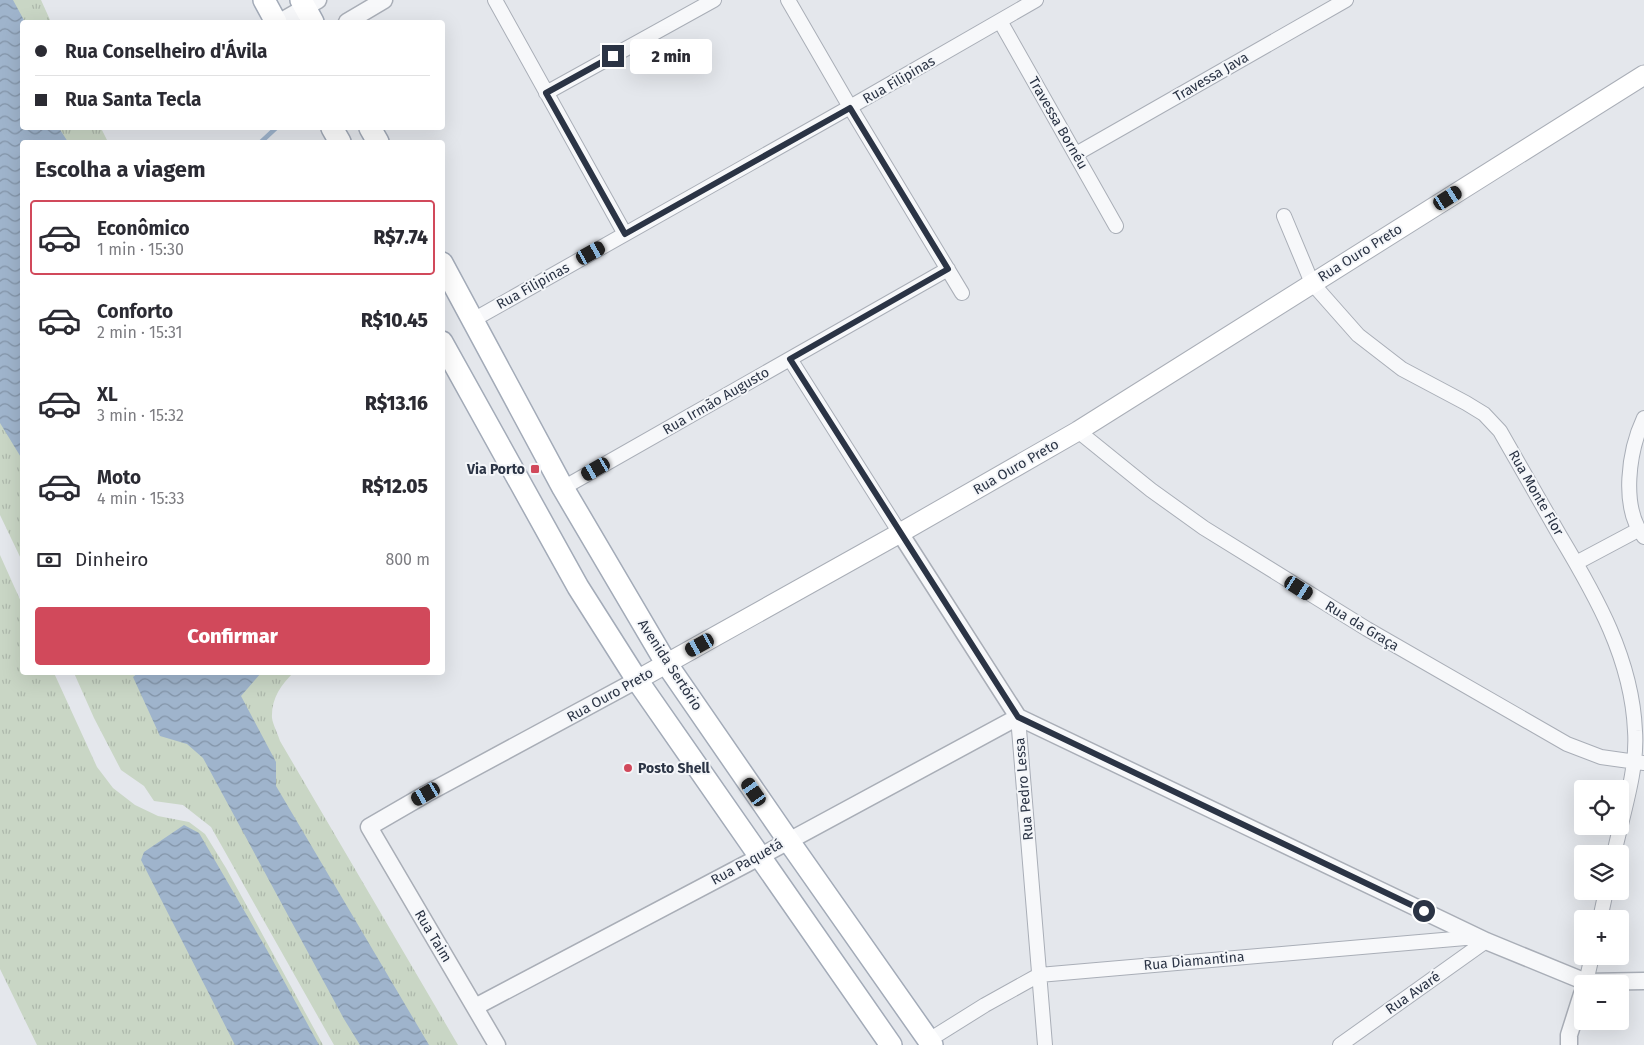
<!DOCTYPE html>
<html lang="pt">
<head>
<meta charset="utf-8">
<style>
	body { margin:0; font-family:"Fira Sans",sans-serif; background:#f2f2f3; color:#2b2b33; height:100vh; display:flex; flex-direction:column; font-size:19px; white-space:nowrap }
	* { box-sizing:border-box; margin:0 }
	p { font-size:16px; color:#7c7c81 }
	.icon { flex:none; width:28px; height:28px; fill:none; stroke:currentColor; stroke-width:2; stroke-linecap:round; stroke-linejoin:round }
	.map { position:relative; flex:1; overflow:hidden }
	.side { position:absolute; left:20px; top:140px; width:425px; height:535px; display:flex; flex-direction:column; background:#fff; border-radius:5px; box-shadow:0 5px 20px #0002 }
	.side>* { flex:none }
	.top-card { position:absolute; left:20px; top:20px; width:425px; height:110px; border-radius:5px; box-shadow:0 5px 20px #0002; display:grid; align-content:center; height:110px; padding:0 15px; background:#fff }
	.buttons { position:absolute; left:1574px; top:780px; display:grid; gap:10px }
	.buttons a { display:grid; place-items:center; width:55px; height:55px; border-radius:5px; background:#fff; box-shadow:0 5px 20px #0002; font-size:25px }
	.end { position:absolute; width:22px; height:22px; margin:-11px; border:6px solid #2b3445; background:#fff; box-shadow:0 0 0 2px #fff }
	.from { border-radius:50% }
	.bubble { position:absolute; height:35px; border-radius:5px; background:#fff; box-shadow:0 5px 20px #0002; font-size:16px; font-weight:800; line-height:35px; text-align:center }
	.car { position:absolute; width:15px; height:30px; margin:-15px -8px; border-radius:6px; box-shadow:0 0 4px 1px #0007; background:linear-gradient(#222 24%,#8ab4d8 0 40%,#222 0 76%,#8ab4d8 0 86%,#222 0) }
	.top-card b { display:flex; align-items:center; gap:18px; height:48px; font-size:19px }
	.top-card b+b { border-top:1px solid #e1e1e2 }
	.top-card i { width:12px; height:12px; background:#2b2b33 }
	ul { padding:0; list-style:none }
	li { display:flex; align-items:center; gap:15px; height:75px; margin:0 10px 8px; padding:0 5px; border:2px solid transparent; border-radius:5px }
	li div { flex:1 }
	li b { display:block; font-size:19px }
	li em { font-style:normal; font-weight:800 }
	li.selected { border-color:#d1495b }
	li>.icon { width:45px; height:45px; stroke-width:1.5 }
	h2 { padding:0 15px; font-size:22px; line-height:60px }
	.pay { display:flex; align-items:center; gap:12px; height:55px; padding:0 15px; font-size:19px }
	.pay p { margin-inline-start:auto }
	.action { display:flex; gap:10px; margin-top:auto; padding:10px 15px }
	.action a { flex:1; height:58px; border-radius:5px; background:#d1495b; color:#fff; font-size:20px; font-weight:800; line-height:58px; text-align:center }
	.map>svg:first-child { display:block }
	.grass { fill:url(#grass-tufts) }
	.water { fill:url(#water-waves) }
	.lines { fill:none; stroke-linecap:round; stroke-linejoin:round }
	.stream { stroke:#9fb4cc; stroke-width:4.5 }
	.minor-casing { stroke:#a9aeb7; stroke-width:16 }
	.tertiary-casing { stroke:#a9aeb7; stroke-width:19 }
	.secondary-casing { stroke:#a9aeb7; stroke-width:21 }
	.primary-casing { stroke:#a3abb8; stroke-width:24 }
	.minor { stroke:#f7f8fa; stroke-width:14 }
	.tertiary { stroke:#f7f8fa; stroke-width:16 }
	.secondary { stroke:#fff; stroke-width:19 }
	.primary { stroke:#fff; stroke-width:21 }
	.route { stroke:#2b3445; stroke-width:6 }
	.poi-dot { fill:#d1495b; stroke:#f4f6f9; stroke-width:2 }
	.labels { text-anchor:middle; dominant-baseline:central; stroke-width:4; stroke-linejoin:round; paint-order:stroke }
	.street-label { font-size:14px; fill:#2b3445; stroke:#f4f6f9 }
	.poi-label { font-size:14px; font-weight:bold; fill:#2b3445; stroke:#f4f6f9; text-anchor:end }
</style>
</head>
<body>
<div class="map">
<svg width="1644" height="1045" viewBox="0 0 1644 1045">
	<defs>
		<pattern id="grass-tufts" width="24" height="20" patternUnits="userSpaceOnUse" patternTransform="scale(1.25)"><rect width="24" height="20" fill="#c9d6c5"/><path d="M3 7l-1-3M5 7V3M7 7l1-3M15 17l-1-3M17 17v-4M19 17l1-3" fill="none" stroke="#adb8ab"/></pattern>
		<pattern id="water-waves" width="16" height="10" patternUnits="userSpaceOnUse" patternTransform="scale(1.25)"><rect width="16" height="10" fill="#9fb4cc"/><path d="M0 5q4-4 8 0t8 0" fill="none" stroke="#8293a7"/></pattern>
	</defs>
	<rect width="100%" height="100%" fill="#e4e7ec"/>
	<path class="grass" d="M0 0H41L51 22H22V128H101L108 142H22V561L0 515Z
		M0 555 22 604V672L54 673 97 767 113 788 135 805 158 816 189 822 205 834 226 868 323 1045H37L0 969Z
		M74 673H293C281 685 271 699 272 718 273 725 278 734 280 741L458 1045H334L211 827 183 805 154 801 144 786 121 770 94 718Z"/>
	<path class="water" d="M0 0H13L25 22H22V128H59L68 142H22V459L0 423Z
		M138 673H261L241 696 276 762V786L429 1045H360L344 1019 203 758 187 744 160 736 133 677Z
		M184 825 199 833 267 950 319 1045H235L141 860 144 852Z"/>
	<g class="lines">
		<path class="stream" d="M261 142 276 128"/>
		<g class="minor-casing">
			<path id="minor" d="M495 0 625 234
				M788 0 850 107 962 293
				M1000 21 1116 226
				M546 93 714 0
				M1076 154 1346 0
				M1284 216 1312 283 1358 335 1402 369 1466 403 1484 414 1500 431C1520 466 1540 501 1560 536 1596 596 1632 659 1635 731 1638 769 1622 816 1614 854
				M473 320 850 107 1036 0
				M790 359 900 533
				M1644 418C1629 450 1620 507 1644 537
				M1078 431 1151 490 1204 528 1367 629 1567 744 1601 757 1644 763
				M563 488 948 269
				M1576 563 1638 530
				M1018 717 1045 1045
				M1600 919 1606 891
				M1586 982 1592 956
				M929 1040 985 1005 1039 975 1477 937
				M1340 1045 1486 941"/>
		</g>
		<g class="tertiary-casing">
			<path id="tertiary" d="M280 22 318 0
				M347 22 384 0
				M900 533 1018 717
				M1018 717 1486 941 1586 982 1644 981
				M475 1007 748 863 1018 717
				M497 1045 369 827 426 794 637 680
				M1569 1045V1035L1582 994"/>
		</g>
		<g class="secondary-casing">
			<path id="secondary" d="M637 680 900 533 1078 431 1644 75"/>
		</g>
		<g class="primary-casing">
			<path id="primary" d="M264 0 276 22
				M301 0 313 22
				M332 128 340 142
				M370 128 378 142
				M442 263 563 488 666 663 788 840 932 1045
				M442 342 578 587 637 680 891 1045"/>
		</g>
		<use href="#minor" class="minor"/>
		<use href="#tertiary" class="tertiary"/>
		<use href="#secondary" class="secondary"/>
		<use href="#primary" class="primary"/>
	</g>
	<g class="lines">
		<path class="route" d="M613 56 546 93 625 234 850 108 948 269 790 359 1018 717 1424 911"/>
	</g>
	<g class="poi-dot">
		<rect x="530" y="464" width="10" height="10" rx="2.5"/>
		<circle cx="628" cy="768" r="5"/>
	</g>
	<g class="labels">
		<g class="street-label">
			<text transform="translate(1211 77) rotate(-30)">Travessa Java</text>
			<text transform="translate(899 80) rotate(-30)">Rua Filipinas</text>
			<text transform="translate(1058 123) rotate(60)">Travessa Bornéu</text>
			<text transform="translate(1360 253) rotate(-32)">Rua Ouro Preto</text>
			<text transform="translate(533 286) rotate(-29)">Rua Filipinas</text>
			<text transform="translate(716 401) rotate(-30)">Rua Irmão Augusto</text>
			<text transform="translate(1016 467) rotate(-30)">Rua Ouro Preto</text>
			<text transform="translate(1536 493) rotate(60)">Rua Monte Flor</text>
			<text transform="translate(1362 626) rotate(31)">Rua da Graça</text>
			<text transform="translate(670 665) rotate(57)">Avenida Sertório</text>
			<text transform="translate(610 695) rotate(-29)">Rua Ouro Preto</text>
			<text transform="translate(1024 789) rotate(-95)">Rua Pedro Lessa</text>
			<text transform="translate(747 862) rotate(-29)">Rua Paquetá</text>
			<text transform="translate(433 936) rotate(59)">Rua Taim</text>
			<text transform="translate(1194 961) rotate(-5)">Rua Diamantina</text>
			<text transform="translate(1413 993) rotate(-35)">Rua Avaré</text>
		</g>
		<g class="poi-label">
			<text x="525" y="469">Via Porto</text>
			<text x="638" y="768" text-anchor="start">Posto Shell</text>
		</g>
	</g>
</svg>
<div class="buttons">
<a><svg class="icon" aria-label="locate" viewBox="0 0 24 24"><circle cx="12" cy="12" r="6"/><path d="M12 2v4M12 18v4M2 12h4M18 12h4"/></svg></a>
<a><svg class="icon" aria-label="layers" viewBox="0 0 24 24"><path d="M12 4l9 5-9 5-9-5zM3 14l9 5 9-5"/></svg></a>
<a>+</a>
<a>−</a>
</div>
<i class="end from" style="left:1424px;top:911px"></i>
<i class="end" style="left:613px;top:56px"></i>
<div class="bubble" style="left:630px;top:39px;width:82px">2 min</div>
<i class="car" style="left:1448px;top:198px;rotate:58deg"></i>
<i class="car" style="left:591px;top:253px;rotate:61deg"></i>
<i class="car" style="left:596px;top:469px;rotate:240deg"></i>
<i class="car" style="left:1299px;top:588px;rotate:122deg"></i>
<i class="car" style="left:700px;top:645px;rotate:241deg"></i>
<i class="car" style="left:754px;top:792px;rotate:325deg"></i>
<i class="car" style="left:426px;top:794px;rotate:240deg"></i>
<div class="top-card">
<b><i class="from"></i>Rua Conselheiro d'Ávila</b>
<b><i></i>Rua Santa Tecla</b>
</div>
<section class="side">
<h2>Escolha a viagem</h2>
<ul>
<li class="selected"><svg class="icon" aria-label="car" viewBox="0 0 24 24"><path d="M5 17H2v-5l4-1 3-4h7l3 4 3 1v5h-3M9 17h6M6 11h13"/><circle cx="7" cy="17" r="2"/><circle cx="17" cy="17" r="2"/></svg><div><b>Econômico</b><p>1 min · 15:30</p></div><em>R$7.74</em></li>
<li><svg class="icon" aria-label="car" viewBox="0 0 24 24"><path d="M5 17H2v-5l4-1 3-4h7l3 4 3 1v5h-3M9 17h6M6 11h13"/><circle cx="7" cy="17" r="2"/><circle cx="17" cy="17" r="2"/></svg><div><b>Conforto</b><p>2 min · 15:31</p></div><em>R$10.45</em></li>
<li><svg class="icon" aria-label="car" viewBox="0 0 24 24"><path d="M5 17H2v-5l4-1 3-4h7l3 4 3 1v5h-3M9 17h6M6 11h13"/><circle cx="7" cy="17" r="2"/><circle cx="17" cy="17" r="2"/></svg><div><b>XL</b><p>3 min · 15:32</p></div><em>R$13.16</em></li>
<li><svg class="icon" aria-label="car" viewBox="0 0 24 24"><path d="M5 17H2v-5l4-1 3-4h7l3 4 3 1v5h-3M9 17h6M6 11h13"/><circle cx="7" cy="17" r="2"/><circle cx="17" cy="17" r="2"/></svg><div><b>Moto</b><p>4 min · 15:33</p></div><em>R$12.05</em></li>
</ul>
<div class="pay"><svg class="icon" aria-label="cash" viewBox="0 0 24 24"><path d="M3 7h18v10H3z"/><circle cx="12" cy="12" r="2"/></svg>Dinheiro<p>800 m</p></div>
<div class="action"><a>Confirmar</a></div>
</section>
</div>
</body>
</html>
